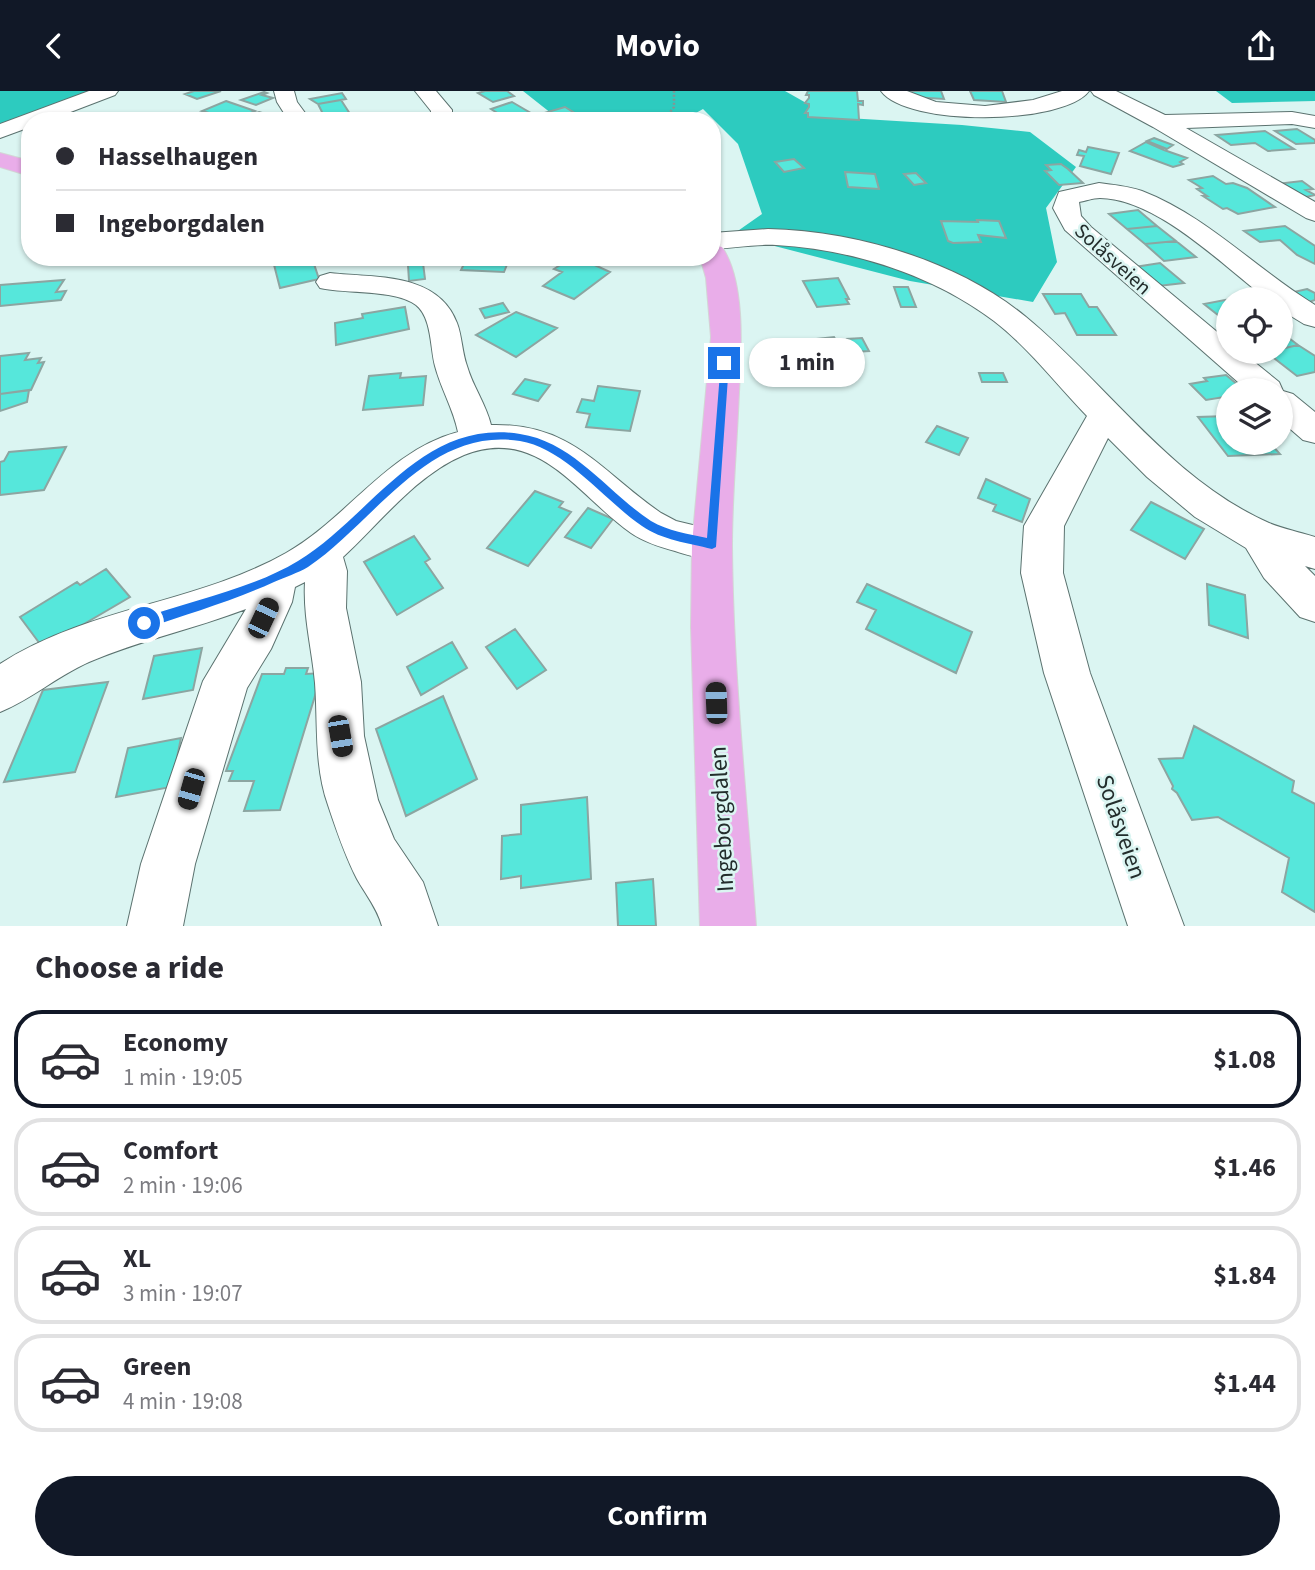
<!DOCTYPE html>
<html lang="en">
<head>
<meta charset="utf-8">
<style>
	body { margin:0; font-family:"Source Sans 3",sans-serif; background:#f7f7f7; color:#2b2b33; height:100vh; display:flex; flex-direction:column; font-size:26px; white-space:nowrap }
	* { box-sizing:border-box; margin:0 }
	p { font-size:23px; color:#7c7c81 }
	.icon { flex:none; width:38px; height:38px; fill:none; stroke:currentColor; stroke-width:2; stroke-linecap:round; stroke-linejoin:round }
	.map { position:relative; height:835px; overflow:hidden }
	.sheet { display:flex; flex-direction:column; background:#fff; flex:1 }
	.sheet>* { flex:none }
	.guide { position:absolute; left:21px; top:21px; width:700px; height:154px; border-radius:28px; box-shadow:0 2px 5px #0004; display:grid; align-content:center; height:154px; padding:0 35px; background:#fff }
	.fabs { position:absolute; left:1216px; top:196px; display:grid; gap:14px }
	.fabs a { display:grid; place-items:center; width:77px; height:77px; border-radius:50%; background:#fff; box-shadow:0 2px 5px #0004; font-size:35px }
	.end { position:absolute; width:32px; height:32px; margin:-16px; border:9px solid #1a73e8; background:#fff; box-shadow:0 0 0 4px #fff }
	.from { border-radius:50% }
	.bubble { position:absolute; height:49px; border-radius:24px; background:#fff; box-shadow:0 2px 5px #0004; font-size:23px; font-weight:700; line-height:49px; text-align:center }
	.car { position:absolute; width:21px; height:42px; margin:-21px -10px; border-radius:9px; box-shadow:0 0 5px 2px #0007; background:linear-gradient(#222 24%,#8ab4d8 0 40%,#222 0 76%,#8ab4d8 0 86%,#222 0) }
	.guide b { display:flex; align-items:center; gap:24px; height:66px; font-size:26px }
	.guide b+b { border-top:2px solid #e1e1e2 }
	.guide i { width:18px; height:18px; background:#2b2b33 }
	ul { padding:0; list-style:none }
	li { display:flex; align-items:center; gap:21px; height:98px; margin:0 14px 10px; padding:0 21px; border:4px solid #e1e1e2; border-radius:28px }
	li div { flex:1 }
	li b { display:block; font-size:26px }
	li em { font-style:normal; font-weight:700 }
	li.active { border-color:#111827 }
	li>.icon { width:63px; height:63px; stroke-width:1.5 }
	h2 { padding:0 35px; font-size:32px; line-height:84px }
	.cta { display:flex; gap:14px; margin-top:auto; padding:14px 35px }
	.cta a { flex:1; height:80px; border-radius:42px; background:#111827; color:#fff; font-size:28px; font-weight:700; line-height:80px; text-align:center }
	header { display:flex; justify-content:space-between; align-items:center; height:91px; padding:0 35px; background:#111827; color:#fff; font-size:32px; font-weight:700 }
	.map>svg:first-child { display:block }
	.forest { fill:#2dcbbf }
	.building { fill:#56e7db; stroke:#8ca5a1; stroke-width:2 }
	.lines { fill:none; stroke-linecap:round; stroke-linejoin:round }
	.minor-casing { stroke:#5b726f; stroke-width:2 }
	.major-casing { stroke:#d3d5d5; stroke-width:2 }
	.path { stroke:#839694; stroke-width:2.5; stroke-dasharray:2 2; stroke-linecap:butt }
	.minor { fill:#fff; fill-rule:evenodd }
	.major { fill:#e9ade9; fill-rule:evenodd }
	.route { fill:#1a73e8 }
	.labels { text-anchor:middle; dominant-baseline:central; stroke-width:5; stroke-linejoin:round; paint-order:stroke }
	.far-street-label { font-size:21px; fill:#232d2c; stroke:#dbf5f2 }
	.street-label { font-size:24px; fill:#232d2c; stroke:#dbf5f2 }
</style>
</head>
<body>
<header><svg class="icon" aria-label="back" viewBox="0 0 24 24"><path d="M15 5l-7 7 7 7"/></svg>Movio<svg class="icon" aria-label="share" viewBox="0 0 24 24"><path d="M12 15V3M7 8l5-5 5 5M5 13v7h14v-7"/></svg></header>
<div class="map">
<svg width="1315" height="835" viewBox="0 0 1315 835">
	<rect width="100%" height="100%" fill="#dbf5f2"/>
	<path class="forest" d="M0 0H98L0 38Z
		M523 0H785L831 26 962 34 1030 41 1076 76 1046 117 1057 171 1033 211 910 190 732 144 762 123 738 53 703 18 682 30H561Z
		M1216 0H1315V10L1232 12Z"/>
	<path class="building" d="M194 0H221L197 8 185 3Z
		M485 0H507L514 5 493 11 478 2Z
		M808 0H857L858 10H863V14L858 13 859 29 808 26V22H805L809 16V13L805 12 809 7V4H806Z
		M911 0H941L944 8 912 6Z
		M970 0H1002L1006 11 974 9Z
		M264 1 267 2 262 4 273 7 256 14 241 9Z
		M342 2 346 8 318 13 310 8Z
		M341 9 352 26 322 30 319 23H323L318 13Z
		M226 10 255 20 232 30H210L200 26 209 22 202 20Z
		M512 11 529 21 507 28 491 18Z
		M565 16 573 21 563 24 569 27 560 30H513L509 27 528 21 534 25Z
		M259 21 275 26 267 30 242 28Z
		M1297 38 1315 49V52L1296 53 1275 40Z
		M1265 40 1294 58 1268 60 1255 52 1231 54 1216 44Z
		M1154 47 1173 54 1167 58 1147 50Z
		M1146 51 1164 59 1187 67 1180 71 1183 73 1180 74 1173 76 1130 60Z
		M1088 56 1119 62 1111 83 1080 75 1084 65 1077 64 1079 59 1086 61Z
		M794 68 804 77 784 81 775 71Z
		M1061 73 1068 78 1083 92 1059 94 1045 80 1051 79 1046 74Z
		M845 81 875 83 879 98 848 96Z
		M916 82 926 92 914 94 904 83Z
		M1213 85 1226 93 1233 92 1247 97 1275 116 1238 123 1227 117 1223 118 1203 105H1207L1197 98 1202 97 1189 89Z
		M1302 90 1313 98 1306 99 1315 104 1306 106 1276 93Z
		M1138 119 1157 135 1127 138 1109 123Z
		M977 129 999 130 1006 147 978 144 981 151 953 152 948 150 941 130 978 131Z
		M1157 135 1176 150 1145 153 1127 138Z
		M1285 135 1315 155V173L1297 164 1280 149 1260 151 1244 140Z
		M1176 150 1196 166 1164 170 1145 153Z
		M272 166H303L305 172 313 170 319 188 280 197Z
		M467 166H510L504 181 461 179 464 173H460L462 167Z
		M562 166H577L610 181 574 208 543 195 562 181 554 178 568 169Z
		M423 172 425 188 409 190 408 174Z
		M1160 172 1184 192 1158 195 1135 176Z
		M838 187 849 208H846L849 213 817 216 803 190Z
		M64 189 56 201 66 200 61 209 0 215V194Z
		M894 196H908L916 216H901Z
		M1307 198 1315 202V209L1309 211 1294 201Z
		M1043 203H1081L1089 216H1097L1116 244H1077L1065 222 1055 223Z
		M1235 207 1236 208H1228V232L1204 213Z
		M503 212 509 221 485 227 480 218Z
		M405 216 409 238 336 254 335 232 363 227 362 223Z
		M516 221 557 237 516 266 476 244Z
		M1281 241 1298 254 1281 258Z
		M834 246 837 251H843L848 262H843L855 285 816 289 797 250Z
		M862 247 869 260 853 261 847 248Z
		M1298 254 1315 265V281L1297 285 1266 261H1281V258Z
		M29 262 25 269 41 267 38 272 44 271 31 299 0 303V265Z
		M401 282 400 287 426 285 423 314 363 319 369 285Z
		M979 282H1003L1007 291H982Z
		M1226 284 1244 299H1228V310L1224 306 1206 309 1190 293 1207 290 1204 287Z
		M525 288 550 294 538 310 513 303Z
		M598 295 640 300 630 340 586 336 590 323 577 321 582 308 594 310Z
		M29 299 27 311 0 320V303Z
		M1228 325V352H1270L1280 363 1228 365 1198 326Z
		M937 335 968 347 959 364 926 351Z
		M66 356 44 399 0 404V371L4 370 9 361Z
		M986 388 1030 408 1022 431 993 420 996 414 978 407Z
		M535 400 563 411 559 416 571 421 528 475 487 457Z
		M1151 411 1204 438 1185 468 1131 439Z
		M588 417 613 428 591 457 565 446Z
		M414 445 430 468 425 471 443 497 397 524 364 471Z
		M106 478 130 506 43 557 20 526 77 491 80 494Z
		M867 493 972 541 956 582 866 538 876 519 857 511Z
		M1207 493 1245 504 1248 547 1209 534Z
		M515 538 546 579 517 598 486 556Z
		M452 551 467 577 421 604 407 576Z
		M202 557 193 599 143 608 154 565Z
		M286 577H308L306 583 322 582 280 719 244 720 254 690H229L233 680H226L262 583H284Z
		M108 591 75 681 4 691 43 599Z
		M443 605 477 688 406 725 376 638Z
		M1194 635 1294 690 1292 701 1315 713V821L1282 801 1289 767 1218 726 1192 729 1177 702 1172 698 1173 695 1159 668 1183 667Z
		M181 647 171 696 116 706 128 657Z
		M587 706 591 788 521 797V785L501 788 502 745 521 743V714Z
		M653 788 656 835H618L616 792Z"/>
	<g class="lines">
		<g class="minor-casing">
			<path id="minor" d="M89 0H118L115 4 47 30H30V36L0 47V33Z
				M274 0H294L297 11 311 30H289L277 11Z
				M415 0H436L452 19V30H430L431 20Z
				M881 0H907L936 11 985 15 1033 9 1062 0H1089C1064 34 907 36 881 0Z
				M1091 0H1116L1165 24 1292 21 1315 25V37L1292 33 1186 37 1315 111V130L1306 127 1153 36 1094 4Z
				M1099 92C1113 94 1128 95 1142 100 1207 125 1256 178 1315 214V236L1304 233 1281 219V208H1267C1223 175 1158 108 1100 107 1093 107 1085 110 1079 111L1081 125 1091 136 1228 250V261H1242L1279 291 1283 300 1293 303 1315 321V352L1303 349 1281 330V299H1247L1065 139 1053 117 1059 101Z
				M768 138C856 140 958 170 1026 226 1108 294 1170 388 1269 432 1283 438 1300 441 1315 446V478L1305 475 1315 485V531L1300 526 1264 487 1246 457 1195 426 1147 386 1108 347 1064 435 1063 482 1090 582 1184 835H1128L1044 582 1021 482 1024 435 1087 325C1057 294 1029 257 994 230 933 184 852 158 776 154 755 153 733 157 712 158V142Z
				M330 182C375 187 438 181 457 232 462 245 462 261 467 275 473 296 486 313 491 334 573 332 600 380 661 422L676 430 726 442 732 453 726 464C708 470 693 466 675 460 660 456 644 451 631 442 578 405 539 334 464 364 416 384 380 432 343 466L347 480 346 517 361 591 364 645 378 709 394 748 423 791 438 835H382C377 817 366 804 357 788 345 765 336 738 328 714 314 675 318 632 315 592 312 558 303 526 305 491L295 496 292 511 271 558 247 597 195 773 183 835H127L141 773 203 590 246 518C194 538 140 549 89 571 57 585 32 608 0 621V573C88 516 196 513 286 462 348 427 387 360 458 341 453 317 441 298 435 275 430 256 432 227 416 214 395 198 346 203 320 197L316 191 320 185Z"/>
		</g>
		<g class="major-casing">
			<path id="major" d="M0 62 30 70V85L0 76Z
				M712 154 722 156C746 192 741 260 739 301 737 352 732 404 732 455 733 581 747 709 756 835H700L691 536 692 453 711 246 706 187 700 166H712Z"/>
		</g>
		<path class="path" d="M663 30 674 16V0"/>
		<use href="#minor" class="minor"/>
		<use href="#major" class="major"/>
	</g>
	<path class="route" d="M721 269 729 272 716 456 712 458C688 452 662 449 642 435 605 410 565 357 520 350 428 335 375 431 308 476 298 482 285 486 274 491 232 510 188 523 144 538L137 532 139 528C190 510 252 498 298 470 372 425 421 327 520 343 574 351 608 402 651 430 668 440 688 443 707 447Z"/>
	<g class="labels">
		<g class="far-street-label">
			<text transform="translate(1113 168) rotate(42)">Solåsveien</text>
		</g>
		<g class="street-label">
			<text transform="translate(722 728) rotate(-93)">Ingeborgdalen</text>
			<text transform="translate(1121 736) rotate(71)">Solåsveien</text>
		</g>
	</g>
</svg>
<div class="fabs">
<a><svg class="icon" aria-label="locate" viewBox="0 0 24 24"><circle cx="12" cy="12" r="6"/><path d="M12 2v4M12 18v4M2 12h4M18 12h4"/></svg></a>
<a><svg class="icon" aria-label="layers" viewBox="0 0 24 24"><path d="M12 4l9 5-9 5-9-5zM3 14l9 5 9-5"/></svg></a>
</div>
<i class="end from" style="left:144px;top:532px"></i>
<i class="end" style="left:724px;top:272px"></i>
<div class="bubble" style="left:749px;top:247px;width:116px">1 min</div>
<i class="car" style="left:263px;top:527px;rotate:25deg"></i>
<i class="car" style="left:716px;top:612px;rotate:358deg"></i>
<i class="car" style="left:340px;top:645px;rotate:170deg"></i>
<i class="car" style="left:191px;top:698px;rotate:196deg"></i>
<div class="guide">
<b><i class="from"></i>Hasselhaugen</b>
<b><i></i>Ingeborgdalen</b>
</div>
</div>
<section class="sheet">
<h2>Choose a ride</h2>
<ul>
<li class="active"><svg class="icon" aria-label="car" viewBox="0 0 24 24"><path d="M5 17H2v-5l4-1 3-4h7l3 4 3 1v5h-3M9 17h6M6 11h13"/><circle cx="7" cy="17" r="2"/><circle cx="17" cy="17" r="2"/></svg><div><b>Economy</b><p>1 min · 19:05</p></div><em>$1.08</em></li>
<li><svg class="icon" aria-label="car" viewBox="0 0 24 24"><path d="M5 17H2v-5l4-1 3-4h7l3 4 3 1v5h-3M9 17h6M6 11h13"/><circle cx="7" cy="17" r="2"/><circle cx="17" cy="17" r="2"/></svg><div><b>Comfort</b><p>2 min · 19:06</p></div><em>$1.46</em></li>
<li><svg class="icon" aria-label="car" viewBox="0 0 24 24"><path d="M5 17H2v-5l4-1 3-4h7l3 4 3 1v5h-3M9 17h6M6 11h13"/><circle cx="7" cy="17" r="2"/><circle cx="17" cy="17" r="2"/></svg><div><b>XL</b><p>3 min · 19:07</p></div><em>$1.84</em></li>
<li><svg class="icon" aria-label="car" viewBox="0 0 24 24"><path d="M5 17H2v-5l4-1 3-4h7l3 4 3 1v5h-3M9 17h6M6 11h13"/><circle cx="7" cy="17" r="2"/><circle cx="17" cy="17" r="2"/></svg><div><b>Green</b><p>4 min · 19:08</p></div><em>$1.44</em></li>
</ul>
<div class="cta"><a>Confirm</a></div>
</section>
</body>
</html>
